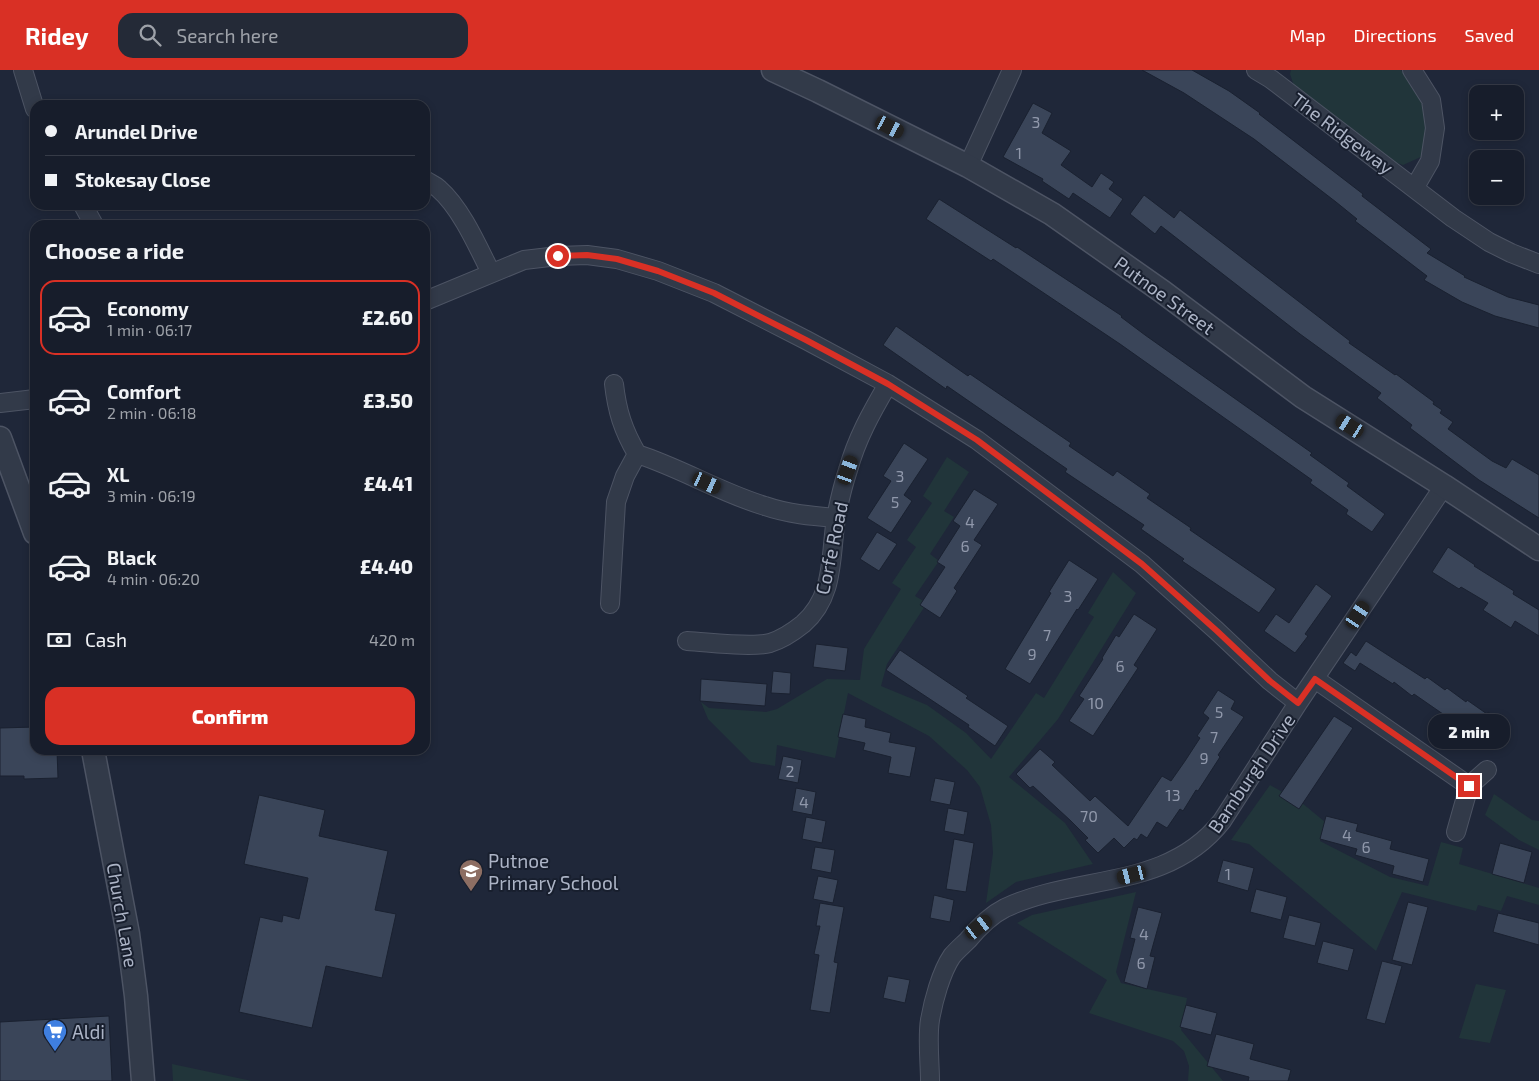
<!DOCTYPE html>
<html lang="en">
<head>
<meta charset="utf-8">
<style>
	body { margin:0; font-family:"Exo 2",sans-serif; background:#242a37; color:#f1f3f6; height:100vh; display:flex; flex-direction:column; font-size:19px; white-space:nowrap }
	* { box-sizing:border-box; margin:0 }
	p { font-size:16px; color:#9ea2a9 }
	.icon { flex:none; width:28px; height:28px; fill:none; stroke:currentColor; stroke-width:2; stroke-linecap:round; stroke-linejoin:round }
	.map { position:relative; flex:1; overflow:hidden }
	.sheet { position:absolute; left:30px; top:150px; width:400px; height:535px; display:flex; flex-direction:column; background:#171d2b; border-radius:15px; box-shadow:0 2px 8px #0003,0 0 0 1px #363b47 }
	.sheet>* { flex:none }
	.hud { position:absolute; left:30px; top:30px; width:400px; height:110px; border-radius:15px; box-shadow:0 2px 8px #0003,0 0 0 1px #363b47; display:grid; align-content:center; height:110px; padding:0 15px; background:#171d2b }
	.buttons { position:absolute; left:1469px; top:15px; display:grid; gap:10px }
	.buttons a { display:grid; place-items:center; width:55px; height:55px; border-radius:10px; background:#171d2b; box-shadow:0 2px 8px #0003,0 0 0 1px #363b47; font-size:25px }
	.end { position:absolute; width:22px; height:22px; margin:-11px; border:6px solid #d93025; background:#fff; box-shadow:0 0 0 2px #fff }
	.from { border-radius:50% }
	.bubble { position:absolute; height:35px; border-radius:15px; background:#171d2b; box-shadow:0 2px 8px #0003,0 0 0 1px #363b47; font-size:16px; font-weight:800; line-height:35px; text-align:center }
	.car { position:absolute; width:15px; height:30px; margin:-15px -8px; border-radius:6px; box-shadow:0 0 4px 1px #0007; background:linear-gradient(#222 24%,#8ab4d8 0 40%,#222 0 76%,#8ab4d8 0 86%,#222 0) }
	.hud b { display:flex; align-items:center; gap:18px; height:48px; font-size:19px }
	.hud b+b { border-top:1px solid #363b47 }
	.hud i { width:12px; height:12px; background:#f1f3f6 }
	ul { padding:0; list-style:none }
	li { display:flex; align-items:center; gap:15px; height:75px; margin:0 10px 8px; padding:0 5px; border:2px solid transparent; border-radius:15px }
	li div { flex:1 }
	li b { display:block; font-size:19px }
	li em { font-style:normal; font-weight:800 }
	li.on { border-color:#d93025 }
	li>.icon { width:45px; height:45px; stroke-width:1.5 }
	h2 { padding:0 15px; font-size:22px; line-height:60px }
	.pay { display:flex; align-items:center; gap:12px; height:55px; padding:0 15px; font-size:19px }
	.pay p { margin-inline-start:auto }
	.primary-button { display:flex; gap:10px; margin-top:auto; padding:10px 15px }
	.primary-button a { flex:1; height:58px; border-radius:15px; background:#d93025; color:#fff; font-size:20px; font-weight:800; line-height:58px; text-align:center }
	header { display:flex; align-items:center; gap:30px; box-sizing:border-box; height:70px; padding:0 25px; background:#d93025; color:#fff }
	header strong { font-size:24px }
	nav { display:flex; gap:28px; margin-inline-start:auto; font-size:18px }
	.search { width:350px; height:45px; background:#242a37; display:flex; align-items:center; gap:12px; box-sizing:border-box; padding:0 18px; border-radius:15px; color:#9ea2a9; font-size:19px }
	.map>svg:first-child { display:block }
	.green { fill:#21353a }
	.building { fill:#3a4559; stroke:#1a2130 }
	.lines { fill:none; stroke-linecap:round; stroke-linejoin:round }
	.minor-casing { stroke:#4d5464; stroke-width:20 }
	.tertiary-casing { stroke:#4d5464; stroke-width:25 }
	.minor { stroke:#323a49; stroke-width:18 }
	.tertiary { stroke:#323a49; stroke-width:22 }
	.route { stroke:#d93025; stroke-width:6 }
	.labels { text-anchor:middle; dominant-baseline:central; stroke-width:4; stroke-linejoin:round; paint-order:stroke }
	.number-label { font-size:16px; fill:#9098ab }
	.street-label { font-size:19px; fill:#acb4c6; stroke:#181f2e }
	.poi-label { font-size:19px; fill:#acb4c6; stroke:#181f2e; text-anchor:start }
</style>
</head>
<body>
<header>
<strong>Ridey</strong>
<div class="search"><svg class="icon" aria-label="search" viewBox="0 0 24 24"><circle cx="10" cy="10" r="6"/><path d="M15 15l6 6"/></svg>Search here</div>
<nav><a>Map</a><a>Directions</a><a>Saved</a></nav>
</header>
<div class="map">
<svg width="1539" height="1011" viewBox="0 0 1539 1011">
	<rect width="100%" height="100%" fill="#1f2739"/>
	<path class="green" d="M1291 0H1401C1428 29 1430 48 1423 86L1403 95 1386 89 1295 19 1290 4Z
		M947 387 969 402 944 441 954 447 930 484 939 491 915 526 927 533 887 594 881 616 927 635 966 663 991 689 1036 623 1044 628 1094 547 1088 543 1113 502 1136 523 1058 649 1009 707 1065 753 1093 794 1016 812 986 833 993 783 991 755 980 717 967 700 929 666 848 623 835 688 777 675 775 696 751 692 708 649 701 632 709 638 766 642 777 639 827 609 860 610 864 579 901 519 892 513 916 477 907 470 932 433 923 426Z
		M1270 715 1302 733 1325 752 1320 771 1390 807 1428 816 1441 772 1463 778 1459 794 1539 818V835L1507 826 1501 841 1478 835 1476 841 1402 822 1376 881 1249 774 1231 770Z
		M1494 724 1532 750 1539 751V780L1519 770 1485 745Z
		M1136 822 1116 902 1121 913 1187 928 1181 960 1223 1011H1188L1189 996 1184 981 1173 971 1089 943 1107 910 1017 853 1032 845Z
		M1476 914 1506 920 1490 973 1459 968Z
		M172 994 252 1011H173Z"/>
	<path class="building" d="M1142 0H1192L1229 21 1260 43 1259 44 1363 124 1362 126 1431 179 1427 183 1465 206 1464 207 1508 227 1539 235V258L1495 246 1462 232 1424 210 1427 206 1355 151 1357 149 1336 132 1254 69 1184 23Z
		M1033 33 1052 43 1042 63 1071 81 1061 95 1092 117 1101 103 1114 112 1109 119 1123 129 1110 148 1073 123 1069 129 1042 111 1043 109 1003 87Z
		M1144 125 1174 148 1180 140 1350 271 1349 273 1395 305 1396 304 1434 332 1433 334 1442 340 1440 343 1453 352 1448 359 1492 391 1506 398 1512 389 1539 405V448L1479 410 1410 358 1412 355 1377 328 1381 323 1300 264 1161 156 1155 164 1130 144Z
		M939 129 1016 178 1017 177 1122 246 1121 247 1145 265 1312 383 1310 385 1349 413 1347 416 1385 444 1372 462 1346 444 1348 440 1310 413 1312 410 1120 274 993 189 991 191 926 149Z
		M896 256 968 306 970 304 1033 347 1071 373 1069 376 1113 406 1117 401 1150 424 1147 428 1191 458 1190 460 1276 519 1259 543 1182 491 1184 489 1141 459 1144 455 1065 402 1067 399 947 316 946 319 883 275Z
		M904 373 928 389 904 425 912 431 891 463 867 448 891 411 883 406Z
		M974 419 998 434 974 470 982 475 954 518 957 521 940 548 920 535 945 497 937 492 960 456 953 451Z
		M877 462 897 474 879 501 860 489Z
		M1448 477 1475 495 1474 496 1514 521 1513 524 1539 540V566L1515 551 1511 558 1483 540 1488 533 1461 517 1459 519 1432 502Z
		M1069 490 1098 509 1078 540 1077 539 1030 614 1005 599 1051 523 1049 522Z
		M1316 514 1332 526 1305 564 1308 566 1295 583 1264 561 1276 544 1289 553Z
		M1134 544 1157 559 1134 595 1138 598 1093 666 1069 651 1084 629 1079 626 1103 589 1102 588 1116 565 1119 567Z
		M1366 571 1425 609 1427 607 1445 620 1447 618 1466 632 1467 630 1487 644 1488 642 1506 655 1494 672 1474 659 1468 668 1450 656 1453 651 1414 624 1412 626 1394 612 1393 614 1360 593 1355 601 1343 593 1351 582 1356 586Z
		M816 574 848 578 845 601 813 597Z
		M900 580 968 626 966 628 1008 656 995 676 968 657 969 655 886 600Z
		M773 601 791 603 790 624 771 623Z
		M701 609 767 614 765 636 700 631Z
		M1218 620 1235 631 1231 639 1244 647 1218 685 1220 687 1198 721 1196 720 1183 741 1180 739 1167 758 1157 752 1147 768 1141 764 1137 770 1134 768 1124 778 1114 768 1098 783 1085 770 1088 768 1071 751 1033 716 1030 718 1016 704 1040 679 1055 692 1052 695 1090 731 1095 726 1128 756 1162 706 1171 711 1185 691 1200 668 1197 666 1209 648 1203 643Z
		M843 644 866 649 865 657 891 663 889 672 916 677 910 707 888 703 891 687 863 680 865 673 838 667Z
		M1334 646 1353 658 1299 739 1279 726Z
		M35 657V680H57L58 708 24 709V706H0V658Z
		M783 686 802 690 798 713 778 709Z
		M935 708 955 712 950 735 930 731Z
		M796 718 816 722 812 745 792 741Z
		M259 725 325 740 319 766 388 781 375 840 396 844 382 908 326 896 312 958 239 942 260 847 282 852 283 845 299 849 308 808 244 794Z
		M948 738 968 742 964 765 944 761Z
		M1326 746 1358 754 1356 761 1392 771 1390 779 1429 789 1423 812 1392 804 1394 796 1355 785 1357 779 1320 769Z
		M806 747 826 751 822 773 802 769Z
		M954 769 974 773 966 822 946 819Z
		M1500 773 1532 782 1524 813 1492 804Z
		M815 777 835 780 831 803 811 799Z
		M1223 790 1254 798 1248 821 1217 812Z
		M818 806 838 810 833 833 813 829Z
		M1256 819 1287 827 1281 850 1250 842Z
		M934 825 954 830 950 852 930 848Z
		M1408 832 1428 837 1412 895 1392 890Z
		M820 833 844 837 834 892 838 893 830 943 810 940 819 885 814 884 820 856H816Z
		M1138 837 1162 843 1150 886 1155 887 1147 919 1124 912 1135 869 1130 868Z
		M1498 843 1539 853V875L1493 862Z
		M1289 845 1321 853 1315 876 1283 868Z
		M1323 871 1354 879 1348 901 1317 893Z
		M1382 891 1402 896 1385 954 1366 949Z
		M888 906 910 910 905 933 883 928Z
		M1186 935 1217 943 1211 965 1180 957Z
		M109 946 112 1011H0V952Z
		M1216 964 1254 974 1250 989 1291 1000 1288 1011H1248L1249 1007 1207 996Z"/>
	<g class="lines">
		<g class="minor-casing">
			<path id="minor" d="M23 0 35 39
				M1256 0 1271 9 1453 148 1489 172 1511 183 1539 194
				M1412 0 1431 30 1435 58 1430 91 1415 117
				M968 96 1012 0
				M425 110C429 113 435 115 439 119 461 138 478 177 491 203
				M83 135 94 155
				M425 231 524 190 558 186 587 185 617 189 658 201 714 223 806 270 888 314 977 370 1142 494 1217 561 1270 611 1298 633
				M614 314C617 341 623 360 637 384 681 398 721 423 765 436 788 444 812 446 836 448
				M0 333 35 329
				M610 534 616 432 625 406 637 384
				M687 571C708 572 751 578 770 573 783 569 793 562 803 554 835 526 830 487 836 448 839 432 843 415 848 400 857 368 871 343 888 314
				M1315 609 1469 716
				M1456 762 1469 716 1487 700
				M930 1011C930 993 927 968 930 950 933 932 941 902 952 886 957 880 963 875 968 870 978 858 991 845 1005 838 1077 804 1167 821 1222 751L1298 633 1444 416"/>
		</g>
		<g class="tertiary-casing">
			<path id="tertiary" d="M773 0 818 21 968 96 1052 144 1163 222 1303 327 1444 416 1539 479
				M0 368 35 463
				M93 680 128 864 136 926 143 1011"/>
		</g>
		<use href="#minor" class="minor"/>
		<use href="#tertiary" class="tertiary"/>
	</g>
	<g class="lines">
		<path class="route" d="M558 186 587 185 617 189 658 201 714 223 806 270 888 314 977 370 1142 494 1217 561 1270 611 1298 633 1315 609 1469 716"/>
	</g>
	<defs>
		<g id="school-pin" transform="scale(1.25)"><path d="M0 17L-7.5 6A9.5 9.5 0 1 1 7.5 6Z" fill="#8d6e63" stroke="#181f2e"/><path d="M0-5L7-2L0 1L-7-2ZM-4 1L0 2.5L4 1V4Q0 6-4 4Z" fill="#fff"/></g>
		<g id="supermarket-pin" transform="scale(1.25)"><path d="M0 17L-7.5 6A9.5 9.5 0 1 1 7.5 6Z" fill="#3f7fe0" stroke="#181f2e"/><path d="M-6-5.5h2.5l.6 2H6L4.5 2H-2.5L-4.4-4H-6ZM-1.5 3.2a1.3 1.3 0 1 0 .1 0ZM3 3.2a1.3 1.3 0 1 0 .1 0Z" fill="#fff"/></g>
	</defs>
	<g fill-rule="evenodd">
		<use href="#school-pin" x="471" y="801"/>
		<use href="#supermarket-pin" x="55" y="961"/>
	</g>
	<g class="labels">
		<g class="number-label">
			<text x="1036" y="51">3</text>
			<text x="1019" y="82">1</text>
			<text x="900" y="405">3</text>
			<text x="895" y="431">5</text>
			<text x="970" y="451">4</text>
			<text x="965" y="475">6</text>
			<text x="1068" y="525">3</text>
			<text x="1047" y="564">7</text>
			<text x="1032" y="583">9</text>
			<text x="1120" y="595">6</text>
			<text x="1096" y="632">10</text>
			<text x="1219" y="641">5</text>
			<text x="1214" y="666">7</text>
			<text x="1204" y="687">9</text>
			<text x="790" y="700">2</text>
			<text x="1173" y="724">13</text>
			<text x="804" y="731">4</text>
			<text x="1089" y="745">70</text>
			<text x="1347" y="764">4</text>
			<text x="1366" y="776">6</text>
			<text x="1228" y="803">1</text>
			<text x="1144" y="863">4</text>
			<text x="1141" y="892">6</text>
		</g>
		<g class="street-label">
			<text transform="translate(1343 63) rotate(37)">The Ridgeway</text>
			<text transform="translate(1165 225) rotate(36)">Putnoe Street</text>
			<text transform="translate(831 478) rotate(-78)">Corfe Road</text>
			<text transform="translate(1251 703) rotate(-56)">Bamburgh Drive</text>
			<text transform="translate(123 845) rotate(80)">Church Lane</text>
		</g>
		<g class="poi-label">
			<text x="488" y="790">Putnoe<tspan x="488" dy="22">Primary School</tspan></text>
			<text x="72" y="961">Aldi</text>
		</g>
	</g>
</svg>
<div class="buttons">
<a>+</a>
<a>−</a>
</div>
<i class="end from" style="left:558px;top:186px"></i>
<i class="end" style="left:1469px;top:716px"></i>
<div class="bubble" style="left:1428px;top:644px;width:82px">2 min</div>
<i class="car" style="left:890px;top:57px;rotate:117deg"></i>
<i class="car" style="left:1350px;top:356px;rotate:302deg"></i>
<i class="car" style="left:848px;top:400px;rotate:20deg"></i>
<i class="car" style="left:707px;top:413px;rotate:115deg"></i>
<i class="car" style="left:1358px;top:545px;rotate:34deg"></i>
<i class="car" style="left:1132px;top:805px;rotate:256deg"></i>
<i class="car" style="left:979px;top:857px;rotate:53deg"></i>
<div class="hud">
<b><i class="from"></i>Arundel Drive</b>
<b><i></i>Stokesay Close</b>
</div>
<section class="sheet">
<h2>Choose a ride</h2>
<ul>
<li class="on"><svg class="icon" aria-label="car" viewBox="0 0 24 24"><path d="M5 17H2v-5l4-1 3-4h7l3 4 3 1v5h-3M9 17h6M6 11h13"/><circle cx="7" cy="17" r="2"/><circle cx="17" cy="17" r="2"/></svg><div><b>Economy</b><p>1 min · 06:17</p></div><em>£2.60</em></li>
<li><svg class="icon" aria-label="car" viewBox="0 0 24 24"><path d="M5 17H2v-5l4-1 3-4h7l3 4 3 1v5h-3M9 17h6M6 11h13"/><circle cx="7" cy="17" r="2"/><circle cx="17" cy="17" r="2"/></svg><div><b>Comfort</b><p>2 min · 06:18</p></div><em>£3.50</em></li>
<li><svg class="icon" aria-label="car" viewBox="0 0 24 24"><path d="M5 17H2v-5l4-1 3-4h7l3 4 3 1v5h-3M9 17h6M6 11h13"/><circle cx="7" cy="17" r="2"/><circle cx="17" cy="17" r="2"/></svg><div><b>XL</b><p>3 min · 06:19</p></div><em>£4.41</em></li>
<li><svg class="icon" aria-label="car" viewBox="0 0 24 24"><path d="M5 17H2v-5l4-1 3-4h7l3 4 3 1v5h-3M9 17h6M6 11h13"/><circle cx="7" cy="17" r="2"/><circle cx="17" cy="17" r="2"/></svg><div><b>Black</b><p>4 min · 06:20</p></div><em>£4.40</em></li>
</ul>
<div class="pay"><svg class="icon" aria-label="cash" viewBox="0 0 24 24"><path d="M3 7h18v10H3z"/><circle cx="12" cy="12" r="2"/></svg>Cash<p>420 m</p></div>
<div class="primary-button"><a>Confirm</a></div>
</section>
</div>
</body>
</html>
